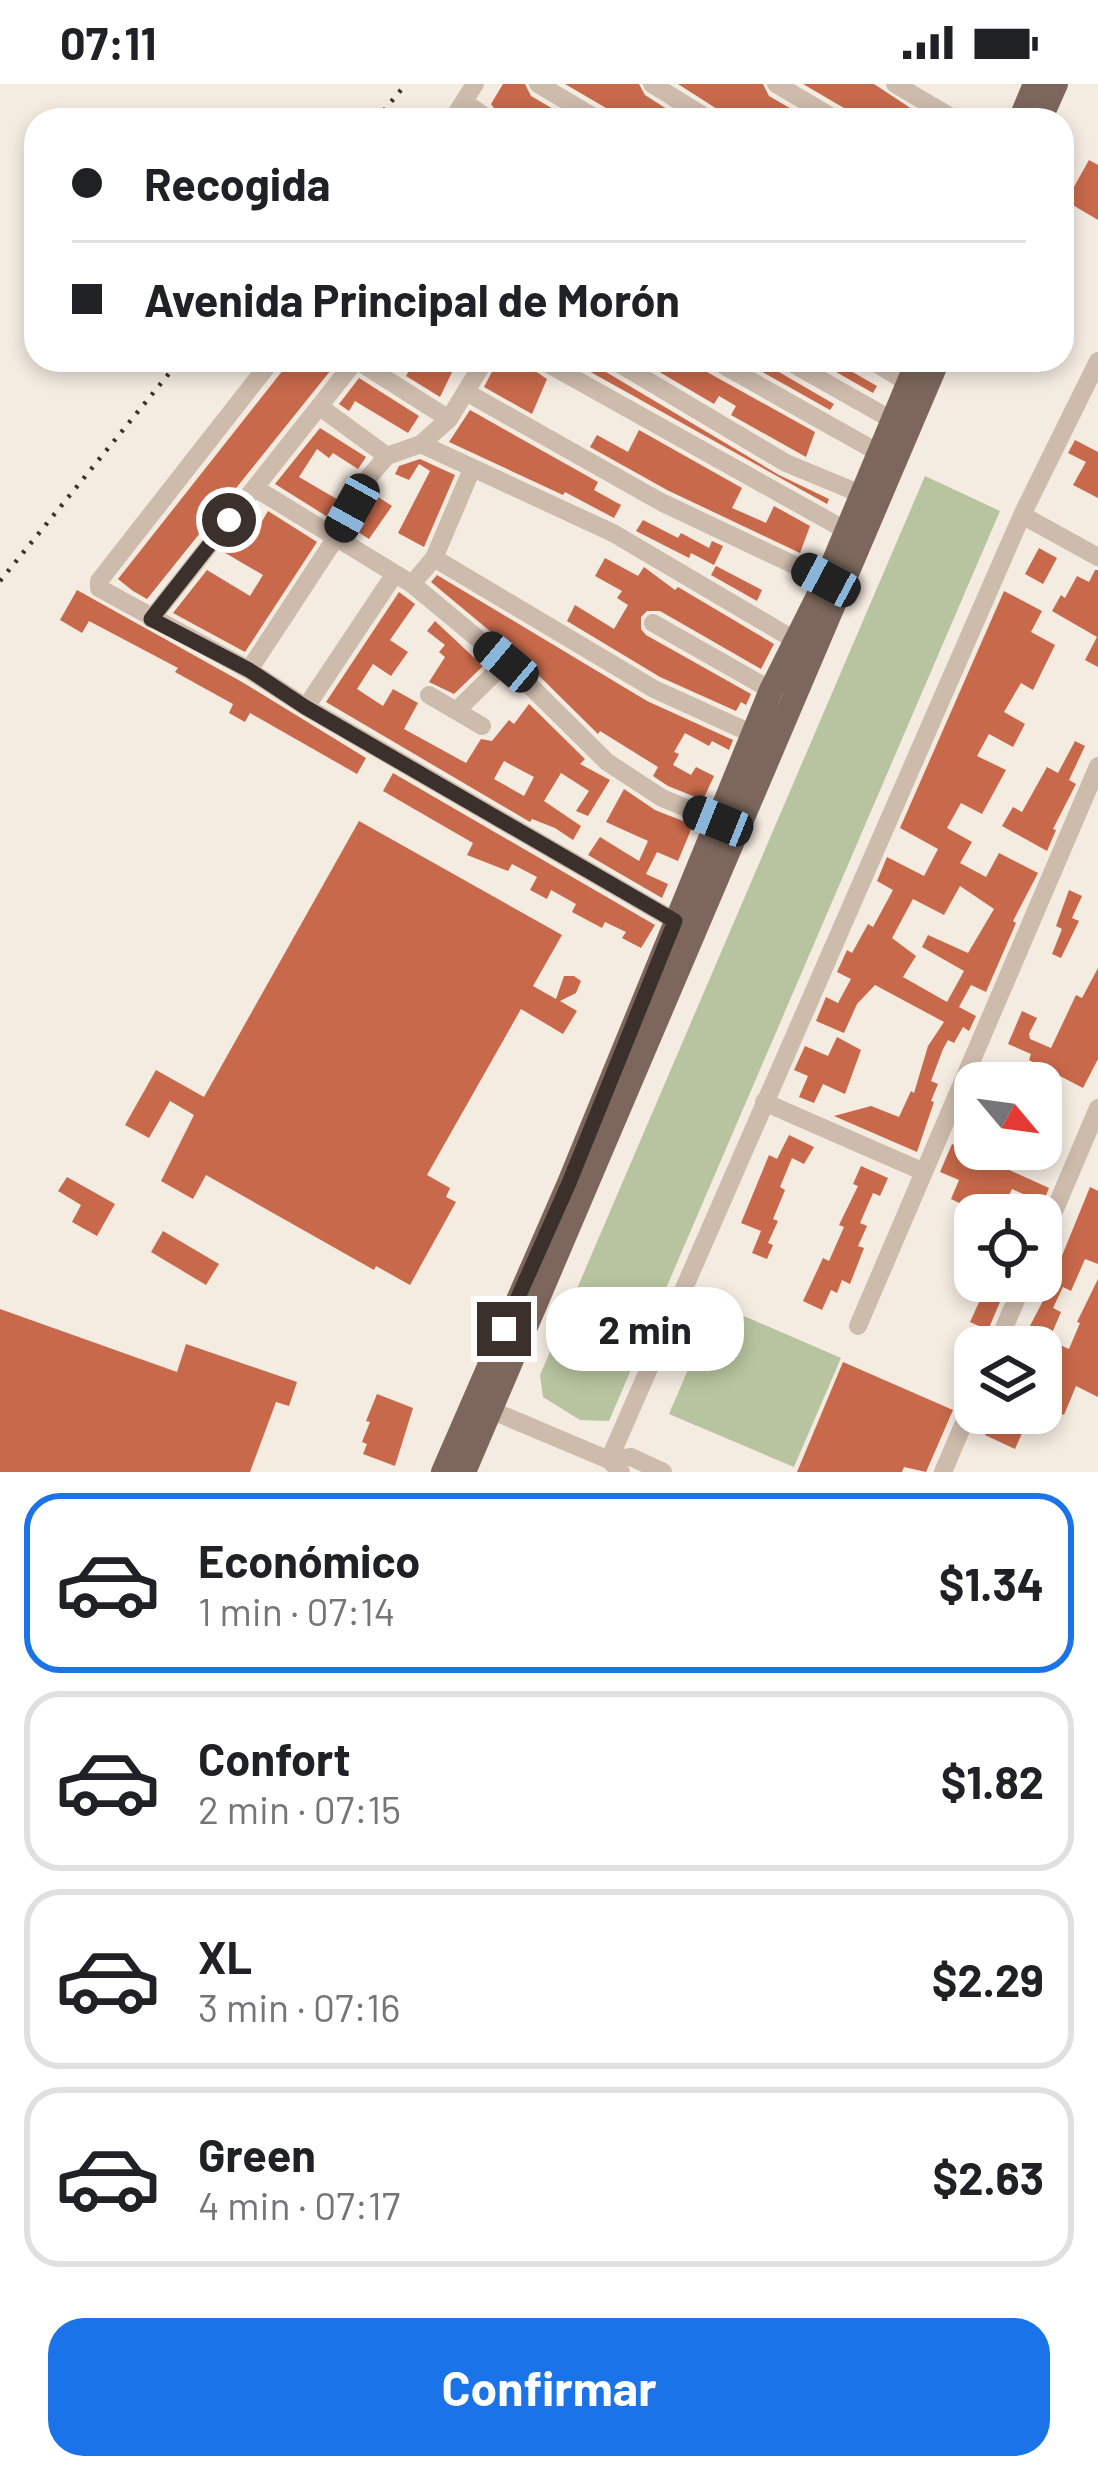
<!DOCTYPE html>
<html lang="es">
<head>
<meta charset="utf-8">
<style>
	body { margin:0; font-family:Barlow,sans-serif; background:#f2f2f2; color:#202124; height:100vh; display:flex; flex-direction:column; font-size:45px; white-space:nowrap }
	* { box-sizing:border-box; margin:0 }
	p { font-size:39px; color:#757577 }
	.icon { flex:none; width:66px; height:66px; fill:none; stroke:currentColor; stroke-width:2; stroke-linecap:round; stroke-linejoin:round }
	.map { position:relative; height:1388px; overflow:hidden }
	.details { display:flex; flex-direction:column; background:#fff; flex:1 }
	.details>* { flex:none }
	.top-card { position:absolute; left:24px; top:24px; width:1050px; height:264px; border-radius:36px; box-shadow:0 6px 18px #0003; display:grid; align-content:center; height:264px; padding:0 48px; background:#fff }
	.needle { width:78px; rotate:119deg }
	.buttons { position:absolute; left:954px; top:978px; display:grid; gap:24px }
	.buttons a { display:grid; place-items:center; width:108px; height:108px; border-radius:24px; background:#fff; box-shadow:0 6px 18px #0003; font-size:60px }
	.end { position:absolute; width:54px; height:54px; margin:-27px; border:15px solid #3b302b; background:#fff; box-shadow:0 0 0 6px #fff }
	.from { border-radius:50% }
	.bubble { position:absolute; height:84px; border-radius:36px; background:#fff; box-shadow:0 6px 18px #0003; font-size:39px; font-weight:700; line-height:84px; text-align:center }
	.car { position:absolute; width:36px; height:72px; margin:-36px -18px; border-radius:15px; box-shadow:0 0 9px 3px #0007; background:linear-gradient(#222 24%,#8ab4d8 0 40%,#222 0 76%,#8ab4d8 0 86%,#222 0) }
	.top-card b { display:flex; align-items:center; gap:42px; height:114px; font-size:45px }
	.top-card b+b { border-top:3px solid #e0e0e0 }
	.top-card i { width:30px; height:30px; background:#202124 }
	ul { padding:21px 0 0; list-style:none }
	li { display:flex; align-items:center; gap:36px; height:180px; margin:0 24px 18px; padding:0 24px; border:6px solid #e0e0e0; border-radius:36px }
	li div { flex:1 }
	li b { display:block; font-size:45px }
	li em { font-style:normal; font-weight:700 }
	li.selected { border-color:#1a73e8 }
	li>.icon { width:108px; height:108px; stroke-width:1.5 }
	.action { display:flex; gap:24px; margin-top:auto; padding:24px 48px }
	.action a { flex:1; height:138px; border-radius:36px; background:#1a73e8; color:#fff; font-size:48px; font-weight:700; line-height:138px; text-align:center }
	.status { display:flex; justify-content:space-between; align-items:center; height:84px; padding:0 60px; background:#fff; direction:ltr }
	.status svg { height:33px; fill:currentColor }
	.map>svg:first-child { display:block }
	.green { fill:#b8c4a0 }
	.building { fill:#c8694b; fill-rule:evenodd }
	.lines { fill:none; stroke-linecap:round; stroke-linejoin:round }
	.minor { stroke:#cdbbac; stroke-width:18 }
	.major { stroke:#7d675c; stroke-width:24 }
	.rail { stroke:#3b302b; stroke-width:4.5; stroke-dasharray:3 9; stroke-linecap:butt }
	.route { stroke:#3b302b; stroke-width:15 }
</style>
</head>
<body>
<div class="status"><b>07:11</b><svg viewBox="0 0 49 12"><path d="M0 12V9h3v3zM5 12V6h3v6zM10 12V3h3v9zM15 12V0h3v12zM26 1h20v11H26zM47 4h2v5h-2z"/></svg></div>
<div class="map">
<svg width="1098" height="1388" viewBox="0 0 1098 1388">
	<rect width="100%" height="100%" fill="#f4ebe1"/>
	<path class="green" d="M925 392 1000 427 609 1337 580 1336 543 1313 540 1291Z
		M716 1220 841 1274 794 1383 669 1330Z"/>
	<path class="building" d="M503 0H525L531 12 572 36H503L491 20Z
		M565 0H639L645 11 684 36H612L606 24Z
		M678 0H763L769 12 807 34 723 36 717 25Z
		M803 0H874L915 27 910 35 901 30 895 36 878 27 873 36H850L844 24Z
		M1089 76 1098 81V136L1066 117Z
		M291 276H339L147 515 133 507 118 495Z
		M392 276H458L440 313 406 292 410 285Z
		M498 276H519L547 295 532 330 484 303Z
		M569 276 600 278 606 288 779 391 829 415 827 420Z
		M639 276H669L678 281 681 276H701L707 288 815 348 806 373 731 331 736 322 719 312 714 320Z
		M741 276H773L779 288 834 320 830 326Z
		M815 276H842L851 281 849 286 877 302 873 309Z
		M359 294 419 332 408 349 355 317 349 327 339 320Z
		M470 326 598 398 594 406 621 421 614 434 565 408 563 411 449 358Z
		M320 344 366 373 358 385 333 369 329 374 317 365 299 393 340 417 331 435 275 400Z
		M639 346 742 404 732 424 766 439 774 422 810 442 800 469 667 406 590 363 597 351 628 368Z
		M1075 356 1098 368V414L1073 401 1086 378 1068 369Z
		M420 375 455 391 424 463 398 449 430 387 419 380 409 396 395 390 399 382Z
		M375 411 392 422 369 455 355 446Z
		M268 427 317 458 245 568 173 529 207 486 250 512 263 491 222 467 235 450 250 458Z
		M643 436 678 454 681 449 709 464 712 457 723 462 714 481 691 469 689 474 636 447Z
		M1039 464 1057 474 1043 500 1025 490Z
		M605 474 638 492 644 483 675 506 678 503 774 560 761 585 660 527H647L641 533V545L646 551 751 610 746 621 741 618 736 627 660 593 567 537 575 521 614 545 628 521 617 514 622 507 595 492Z
		M716 482 762 506 757 517 711 491Z
		M1095 486H1098V583L1085 576 1097 553 1052 527 1061 511 1065 514 1077 492 1089 498Z
		M437 491 647 617 733 656 729 666 712 657 709 662 685 649 674 668 679 670 673 681 691 691 696 683 714 692 703 716 668 702 653 692 658 683 600 647 598 650 515 568 431 498Z
		M77 506 242 598 366 674 357 690 250 629 245 638 229 629 233 620 175 588 178 584 89 537 82 549 60 536Z
		M1004 507 1042 527 1031 548 1055 561 1033 606 1021 599 1004 628 1025 640 1013 663 989 650 977 672 1006 686 982 730 961 719 947 744 972 758 960 779 986 793 999 769 1038 789 1013 837 1016 839 986 908 971 901 959 923 976 932 969 947 963 943 954 959 948 956 943 965 931 997 938 1000 931 1017 934 1018 917 1068 834 1032 871 1022 899 1033 911 1007 914 1009 928 962 944 938 875 901 857 920 844 949 816 937 826 913 838 919 851 895 837 888 847 866 852 869 868 840 873 843 893 806 877 797 887 773 924 792 938 765 900 744ZM960 802 994 825 968 869 928 851 922 863 964 887 947 918 903 893 916 872 892 854 913 815 944 831Z
		M399 508 415 520 390 556 408 568 391 592 373 580 357 605 383 622 393 605 418 619 404 645 466 679 481 655 492 657 509 636 514 640 529 620 585 675 580 680 610 696 588 732 576 727 589 707 561 689 544 717 581 742 573 756 555 744 532 735 530 738 326 618ZM504 677 534 693 524 712 494 695Z
		M435 537 483 582 454 610 429 598 445 573 439 568 445 561 427 547Z
		M1075 657 1085 662 1069 696 1076 700 1053 745 1056 746 1047 767 1002 742 1013 723 1022 728 1047 683 1058 689Z
		M393 689 655 841 641 864 622 854 626 848 605 838 602 844 572 828 576 820 551 806 547 815 530 806 537 793 512 780 508 787 467 771 473 759 383 707Z
		M624 705 655 726 693 741 678 777 657 768 646 790 668 800 662 814 588 771 600 753 639 777 648 757 606 738Z
		M359 737 562 851 533 902 556 915 564 892H574L581 897 576 909 560 917 577 927 563 950 521 925 427 1091 450 1104 446 1113 456 1118 410 1201 376 1182 374 1186 206 1091 193 1115 161 1097 194 1031 170 1017 149 1054 125 1041 156 986 204 1013Z
		M1069 806 1082 812 1072 834 1079 837 1061 874 1052 870 1062 845 1056 842Z
		M1098 884V975L1083 1004 1029 976 1031 970 1008 960 1022 927 1037 934 1029 950 1030 955 1051 964 1076 911 1082 914Z
		M837 953 861 966 845 1010 823 1000 814 1019 799 1013 808 992 794 986 805 962 828 972Z
		M789 1051 814 1063 804 1080 792 1074 780 1103 785 1106 773 1135 778 1137 768 1159 773 1161 767 1175 752 1169 761 1147 741 1139 769 1071 777 1075Z
		M952 1060 1049 1104 1043 1119 1012 1105 1000 1131H975V1152L959 1145 968 1123 951 1115 959 1096 940 1088Z
		M861 1082 888 1094 880 1112 873 1109 860 1139 867 1142 858 1162 864 1164 850 1200 842 1196 837 1209 831 1206 822 1226 803 1217 823 1174 829 1177 844 1143 839 1141 858 1102 853 1100Z
		M67 1093 115 1120 97 1152 72 1138 81 1121 58 1107Z
		M1090 1103 1098 1107V1180L1085 1175 1071 1207 1063 1203 1053 1224 1061 1228 1049 1256 1069 1265 1080 1239 1077 1238 1098 1195V1313L1076 1302 1064 1331 1043 1322 1059 1288 1041 1281V1263H1019L1046 1211Z
		M163 1147 219 1180 206 1201 151 1168Z
		M986 1203 1003 1211 988 1246 970 1238Z
		M0 1225 177 1288 186 1260 297 1298 289 1322 276 1318 250 1388H0Z
		M843 1278 953 1326 926 1388 904 1383 902 1388H797Z
		M377 1310 413 1324 395 1382 363 1370 367 1360 362 1358 370 1338 366 1337Z
		M1013 1329H1031L1015 1365 985 1351 991 1338 1006 1345Z"/>
	<g class="lines">
		<path class="minor" d="M538 0 599 36
			M652 0 710 36
			M776 0 837 36
			M895 0 956 36
			M464 18 490 36
			M452 36 475 0
			M272 276 99 497V504L249 586 306 623 675 837
			M356 276 449 335
			M541 276 847 447
			M613 276 786 379 861 410
			M714 276 879 369
			M786 276 892 336
			M871 276 908 299
			M466 308 661 418 826 496
			M320 323 387 372
			M421 360 613 449 798 558
			M255 404 412 500 506 578 607 678 662 714 718 737
			M1022 431 1098 473
			M434 474 654 605 755 651
			M412 500 434 474 472 385
			M151 535 356 276
			M653 539 771 606
			M249 586 335 455 369 393 387 372 421 360 449 335 485 276
			M429 611 482 642
			M306 623 394 491
			M457 626 506 578
			M764 1018 924 1088
			M1041 1158 1098 1024
			M858 1242 1098 682
			M996 1263 1024 1197
			M481 1322 609 1376 621 1388
			M609 1376 1022 431 1098 277
			M609 1376 631 1373 663 1388
			M943 1388 975 1313"/>
		<path class="major" d="M1020 36 1035 0
			M1040 36 1056 0
			M443 1388 569 1099 771 606 826 496 918 276
			M464 1388 938 276"/>
		<path class="rail" d="M376 36 406 0
			M0 497 180 276"/>
	</g>
	<g class="lines">
		<path class="route" d="M229 436 151 535 249 586 305 623 675 837 569 1099 504 1245"/>
	</g>
</svg>
<div class="buttons">
<a><svg class="needle" viewBox="-14 -14 28 28"><path d="M0-13l5 13h-10z" fill="#e53935"/><path d="M0 13l5-13h-10z" fill="#757577"/></svg></a>
<a><svg class="icon" aria-label="locate" viewBox="0 0 24 24"><circle cx="12" cy="12" r="6"/><path d="M12 2v4M12 18v4M2 12h4M18 12h4"/></svg></a>
<a><svg class="icon" aria-label="layers" viewBox="0 0 24 24"><path d="M12 4l9 5-9 5-9-5zM3 14l9 5 9-5"/></svg></a>
</div>
<i class="end from" style="left:229px;top:436px"></i>
<i class="end" style="left:504px;top:1245px"></i>
<div class="bubble" style="left:546px;top:1203px;width:198px">2 min</div>
<i class="car" style="left:352px;top:424px;rotate:209deg"></i>
<i class="car" style="left:826px;top:496px;rotate:298deg"></i>
<i class="car" style="left:506px;top:578px;rotate:310deg"></i>
<i class="car" style="left:718px;top:737px;rotate:292deg"></i>
<div class="top-card">
<b><i class="from"></i>Recogida</b>
<b><i></i>Avenida Principal de Morón</b>
</div>
</div>
<section class="details">
<ul>
<li class="selected"><svg class="icon" aria-label="car" viewBox="0 0 24 24"><path d="M5 17H2v-5l4-1 3-4h7l3 4 3 1v5h-3M9 17h6M6 11h13"/><circle cx="7" cy="17" r="2"/><circle cx="17" cy="17" r="2"/></svg><div><b>Económico</b><p>1 min · 07:14</p></div><em>$1.34</em></li>
<li><svg class="icon" aria-label="car" viewBox="0 0 24 24"><path d="M5 17H2v-5l4-1 3-4h7l3 4 3 1v5h-3M9 17h6M6 11h13"/><circle cx="7" cy="17" r="2"/><circle cx="17" cy="17" r="2"/></svg><div><b>Confort</b><p>2 min · 07:15</p></div><em>$1.82</em></li>
<li><svg class="icon" aria-label="car" viewBox="0 0 24 24"><path d="M5 17H2v-5l4-1 3-4h7l3 4 3 1v5h-3M9 17h6M6 11h13"/><circle cx="7" cy="17" r="2"/><circle cx="17" cy="17" r="2"/></svg><div><b>XL</b><p>3 min · 07:16</p></div><em>$2.29</em></li>
<li><svg class="icon" aria-label="car" viewBox="0 0 24 24"><path d="M5 17H2v-5l4-1 3-4h7l3 4 3 1v5h-3M9 17h6M6 11h13"/><circle cx="7" cy="17" r="2"/><circle cx="17" cy="17" r="2"/></svg><div><b>Green</b><p>4 min · 07:17</p></div><em>$2.63</em></li>
</ul>
<div class="action"><a>Confirmar</a></div>
</section>
</body>
</html>
